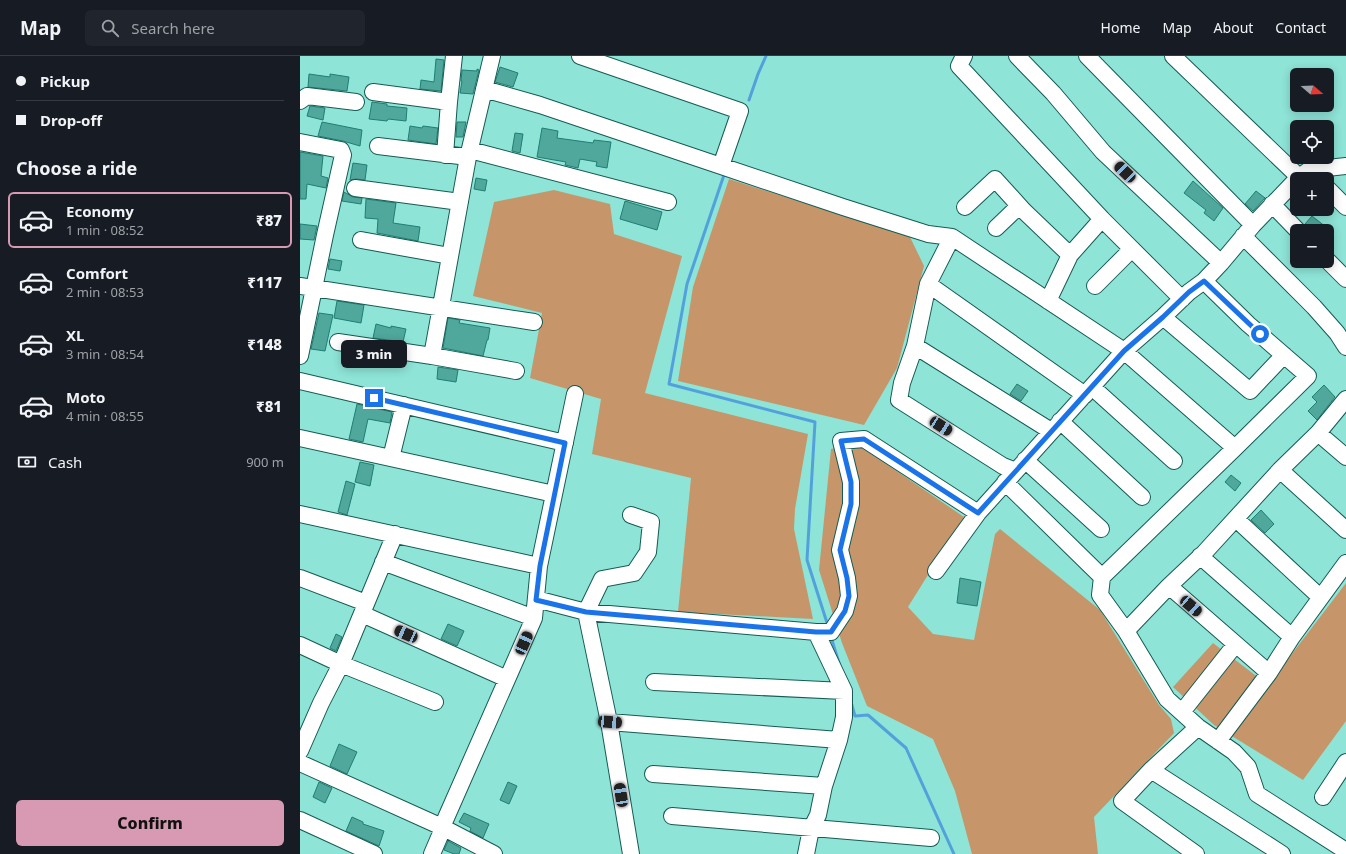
<!DOCTYPE html>
<html lang="en">
<head>
<meta charset="utf-8">
<style>
	body { margin:0; font-family:"Noto Sans",sans-serif; background:#20242c; color:#f1f3f6; height:100vh; display:flex; flex-direction:column; font-size:15px; white-space:nowrap }
	* { box-sizing:border-box; margin:0 }
	p { font-size:13px; color:#9ea1a6 }
	.icon { flex:none; width:22px; height:22px; fill:none; stroke:currentColor; stroke-width:2; stroke-linecap:round; stroke-linejoin:round }
	.map { position:relative; flex:1; overflow:hidden }
	.sheet { display:flex; flex-direction:column; background:#171b24; width:300px }
	.sheet>* { flex:none }
	.banner { display:grid; align-content:center; height:88px; padding:0 16px; background:#171b24 }
	.needle { width:26px; rotate:109deg }
	.buttons { position:absolute; left:990px; top:12px; display:grid; gap:8px }
	.buttons a { display:grid; place-items:center; width:44px; height:44px; border-radius:6px; background:#171b24; box-shadow:0 2px 10px #0003; font-size:20px }
	.end { position:absolute; width:18px; height:18px; margin:-9px; border:5px solid #1a73e8; background:#fff; box-shadow:0 0 0 2px #fff }
	.from { border-radius:50% }
	.bubble { position:absolute; height:28px; border-radius:6px; background:#171b24; box-shadow:0 2px 10px #0003; font-size:13px; font-weight:800; line-height:28px; text-align:center }
	.car { position:absolute; width:12px; height:24px; margin:-12px -6px; border-radius:5px; box-shadow:0 0 3px 1px #0007; background:linear-gradient(#222 24%,#8ab4d8 0 40%,#222 0 76%,#8ab4d8 0 86%,#222 0) }
	.banner b { display:flex; align-items:center; gap:14px; height:38px; font-size:15px }
	.banner b+b { border-top:1px solid #363941 }
	.banner i { width:10px; height:10px; background:#f1f3f6 }
	ul { padding:0; list-style:none }
	li { display:flex; align-items:center; gap:12px; height:56px; margin:0 8px 6px; padding:0 8px; border:2px solid transparent; border-radius:6px }
	li div { flex:1 }
	li b { display:block; font-size:15px }
	li em { font-style:normal; font-weight:800 }
	li.current { border-color:#d89ab3 }
	li>.icon { width:36px; height:36px; stroke-width:1.5 }
	h2 { padding:0 16px; font-size:18px; line-height:48px }
	.pay { display:flex; align-items:center; gap:10px; height:44px; padding:0 16px; font-size:15px }
	.pay p { margin-inline-start:auto }
	.action { display:flex; gap:8px; margin-top:auto; padding:8px 16px }
	.action a { flex:1; height:46px; border-radius:6px; background:#d89ab3; color:#111; font-size:16px; font-weight:800; line-height:46px; text-align:center }
	header { display:flex; align-items:center; gap:24px; box-sizing:border-box; height:56px; padding:0 20px; background:#171b24; border-bottom:1px solid #363941 }
	header strong { font-size:19px }
	nav { display:flex; gap:22px; margin-inline-start:auto; font-size:14px }
	.search { width:280px; height:36px; background:#20242c; display:flex; align-items:center; gap:10px; box-sizing:border-box; padding:0 14px; border-radius:6px; color:#9ea1a6; font-size:15px }
	main { display:flex; flex:1; min-height:0 }
	.map>svg:first-child { display:block }
	.green { fill:#c6966a }
	.lines { fill:none; stroke-linecap:round; stroke-linejoin:round }
	.stream { stroke:#53a1db; stroke-width:3 }
	.building { fill:#50a79b; stroke:#207e73 }
	.minor-casing { stroke:#145b53; stroke-width:18 }
	.minor { stroke:#fff; stroke-width:16 }
	.route { stroke:#1a73e8; stroke-width:5 }
</style>
</head>
<body>
<header>
<strong>Map</strong>
<div class="search"><svg class="icon" aria-label="search" viewBox="0 0 24 24"><circle cx="10" cy="10" r="6"/><path d="M15 15l6 6"/></svg>Search here</div>
<nav><a>Home</a><a>Map</a><a>About</a><a>Contact</a></nav>
</header>
<main>
<section class="sheet">
<div class="banner">
<b><i class="from"></i>Pickup</b>
<b><i></i>Drop-off</b>
</div>
<h2>Choose a ride</h2>
<ul>
<li class="current"><svg class="icon" aria-label="car" viewBox="0 0 24 24"><path d="M5 17H2v-5l4-1 3-4h7l3 4 3 1v5h-3M9 17h6M6 11h13"/><circle cx="7" cy="17" r="2"/><circle cx="17" cy="17" r="2"/></svg><div><b>Economy</b><p>1 min · 08:52</p></div><em>₹87</em></li>
<li><svg class="icon" aria-label="car" viewBox="0 0 24 24"><path d="M5 17H2v-5l4-1 3-4h7l3 4 3 1v5h-3M9 17h6M6 11h13"/><circle cx="7" cy="17" r="2"/><circle cx="17" cy="17" r="2"/></svg><div><b>Comfort</b><p>2 min · 08:53</p></div><em>₹117</em></li>
<li><svg class="icon" aria-label="car" viewBox="0 0 24 24"><path d="M5 17H2v-5l4-1 3-4h7l3 4 3 1v5h-3M9 17h6M6 11h13"/><circle cx="7" cy="17" r="2"/><circle cx="17" cy="17" r="2"/></svg><div><b>XL</b><p>3 min · 08:54</p></div><em>₹148</em></li>
<li><svg class="icon" aria-label="car" viewBox="0 0 24 24"><path d="M5 17H2v-5l4-1 3-4h7l3 4 3 1v5h-3M9 17h6M6 11h13"/><circle cx="7" cy="17" r="2"/><circle cx="17" cy="17" r="2"/></svg><div><b>Moto</b><p>4 min · 08:55</p></div><em>₹81</em></li>
</ul>
<div class="pay"><svg class="icon" aria-label="cash" viewBox="0 0 24 24"><path d="M3 7h18v10H3z"/><circle cx="12" cy="12" r="2"/></svg>Cash<p>900 m</p></div>
<div class="action"><a>Confirm</a></div>
</section>
<div class="map">
<svg width="1046" height="798" viewBox="0 0 1046 798">
	<rect width="100%" height="100%" fill="#8ee4d7"/>
	<path class="green" d="M429 123 610 181 624 210 597 312 564 369 378 325 393 231Z
		M254 134 310 148 314 178 382 200 345 337 508 378 495 453 494 473 513 563 378 556 391 422 292 398 301 343 230 322 242 257 173 240 194 146Z
		M549 389 563 392 664 461 608 551 633 578 674 584 695 478 700 473 800 554 859 649 871 663 874 677 794 761 798 798H672L655 735 633 683 567 650 542 587 519 514 531 393Z
		M1046 527V665L1003 724 914 669 873 631 913 587 968 629Z"/>
	<g class="lines">
		<path class="stream" d="M449 44 458 18 466 0
			M425 116 387 228 369 328 515 366 507 504 528 570
			M531 581 539 607
			M551 646 555 660 568 659 606 692 654 798"/>
	</g>
	<path class="building" d="M136 3 144 4 141 35 120 33 121 24 134 26Z
		M200 11 218 17 213 31 195 26Z
		M177 13 179 14 173 38 160 37 162 25H161L162 14 177 15Z
		M9 18 30 21V18L49 21 47 35 8 31Z
		M72 46 87 48V50L107 52 106 65 88 63 87 65 69 63Z
		M10 50 25 52 23 64 7 60Z
		M22 66 62 74 60 90 43 85 18 80Z
		M157 66H166L163 81H156Z
		M110 70 122 72 123 70 138 72 136 88 108 84Z
		M242 72 258 75 257 82 293 87 294 84 311 86 307 112 296 110 297 106 280 103 278 112 265 109 266 106 237 101Z
		M215 77 223 78 220 97 212 95Z
		M0 96 23 100 21 120 28 122 26 132 7 128 6 143H0Z
		M53 107 67 109 65 124 56 123 50 124Z
		M176 122 187 124 185 135 174 133Z
		M893 125 923 152 914 165 904 157 906 154 884 137Z
		M956 135 965 142 953 155 945 148Z
		M44 136 53 141 62 142 61 148 42 145Z
		M66 143 96 147 93 167 120 171 118 185 77 177 78 163 65 162Z
		M325 145 362 156 357 174 320 163Z
		M1012 160 1031 175H1007L1005 168Z
		M0 168 17 170 14 184 0 183Z
		M30 203 42 205 40 215 28 213Z
		M37 245 64 249 61 267 34 262Z
		M19 257 33 259 25 295 11 293Z
		M148 262 160 264 159 267 190 272 188 284H187L183 300 143 292Z
		M76 268 91 272V270L106 273 103 286 73 282Z
		M138 311 158 314 156 326 137 323Z
		M717 328 728 335 721 345 710 338Z
		M1024 329 1035 341 1017 364 1008 355 1017 346 1012 341Z
		M57 348 92 356 90 367 68 363 63 386 49 383Z
		M60 406 74 409 70 430 55 426Z
		M931 419 941 427 935 435 925 426Z
		M46 425 55 428 47 459 38 456Z
		M961 454 974 468 965 477 951 464Z
		M660 522 681 526 677 550 657 547Z
		M148 568 164 575 157 590 141 583Z
		M36 578 42 581 36 595 30 592Z
		M39 688 57 696 47 718 30 710Z
		M19 726 32 732 25 747 13 741Z
		M208 726 217 730 209 748 200 744Z
		M164 757 189 768 183 782 170 775 171 772 159 766Z
		M52 761 63 766V768L84 775 79 790 46 775Z
		M148 785 161 792 159 798H154L144 794Z"/>
	<g class="lines">
		<g class="minor-casing">
			<path id="minor" d="M664 0 659 10 802 163 882 243
				M717 0 753 37 803 96 921 207
				M787 0 953 169
				M873 0 999 121
				M184 33 240 49 421 110 440 55 280 0
				M73 36 149 46
				M0 45 7 40 56 46
				M0 86 41 94 43 99 25 179 0 300
				M78 90 168 101 132 300
				M170 94 368 146
				M145 99 149 46 154 0
				M168 101 192 0
				M421 110 543 151 628 178 652 181 824 295 935 392
				M997 123 1009 114 1046 110
				M55 132 160 146
				M1027 132 1046 151
				M972 148 998 175
				M665 151 695 123 724 155 770 199
				M696 172 719 150
				M943 180 1014 251 1037 277 1046 291
				M652 181 628 228 615 290 602 327 599 344 703 410 716 415
				M61 184 150 200
				M1027 204 1046 223
				M628 228 785 339
				M0 230 234 266
				M795 230 832 193
				M748 245 770 199 802 163
				M863 261 950 335 984 299
				M38 286 132 300 216 315
				M615 290 751 375
				M0 325 265 387
				M792 331 874 405
				M760 365 842 441
				M1018 377 1046 401
				M0 382 254 438
				M91 402 104 349
				M725 404 801 473
				M980 414 1046 474
				M705 426 802 521 800 539 826 575 867 643 898 671 934 696 948 711 957 738 1046 795
				M0 458 239 510
				M936 463 1020 541
				M900 500 992 581
				M83 506 234 562
				M636 515 678 457
				M802 521 935 392 1008 320 948 268 904 225
				M0 522 66 547
				M869 530 969 617 992 581 1046 507
				M236 543 286 556 516 576H531L545 555 549 540 547 522 540 494 551 448V426L541 385 564 383 678 457 824 295 863 261 889 236 904 225 921 207 953 169 997 123
				M62 558 207 623
				M826 575 869 530 904 497 980 414 1018 377 1046 343
				M0 589 41 608 135 646
				M354 626 544 635 516 576
				M882 656 935 589
				M309 666 539 684
				M898 671 851 714 982 798
				M918 685 969 617
				M0 695 21 647 41 608 95 478
				M0 707 142 771 194 798
				M851 714 822 745 896 798
				M353 718 524 730
				M1023 741 1046 706
				M372 760 631 782
				M0 764 74 798
				M132 798 141 777 142 771 234 562 239 510 275 338
				M331 798 309 666 286 556 302 523 334 517 348 496 351 466 331 459
				M506 798 511 773 518 759 524 730 539 684 544 661V635"/>
		</g>
		<use href="#minor" class="minor"/>
	</g>
	<g class="lines">
		<path class="route" d="M74 342 265 387 240 510 236 544 286 556 516 576H531L545 555 549 540 547 522 540 494 551 448V426L541 385 564 383 678 457 824 295 863 261 889 236 904 225 960 278"/>
	</g>
</svg>
<div class="buttons">
<a><svg class="needle" viewBox="-14 -14 28 28"><path d="M0-13l5 13h-10z" fill="#e53935"/><path d="M0 13l5-13h-10z" fill="#9ea1a6"/></svg></a>
<a><svg class="icon" aria-label="locate" viewBox="0 0 24 24"><circle cx="12" cy="12" r="6"/><path d="M12 2v4M12 18v4M2 12h4M18 12h4"/></svg></a>
<a>+</a>
<a>−</a>
</div>
<i class="end from" style="left:960px;top:278px"></i>
<i class="end" style="left:74px;top:342px"></i>
<div class="bubble" style="left:41px;top:284px;width:66px">3 min</div>
<i class="car" style="left:825px;top:116px;rotate:314deg"></i>
<i class="car" style="left:641px;top:370px;rotate:123deg"></i>
<i class="car" style="left:891px;top:550px;rotate:131deg"></i>
<i class="car" style="left:106px;top:578px;rotate:294deg"></i>
<i class="car" style="left:224px;top:587px;rotate:24deg"></i>
<i class="car" style="left:310px;top:666px;rotate:94deg"></i>
<i class="car" style="left:321px;top:739px;rotate:351deg"></i>
</div>
</main>
</body>
</html>
